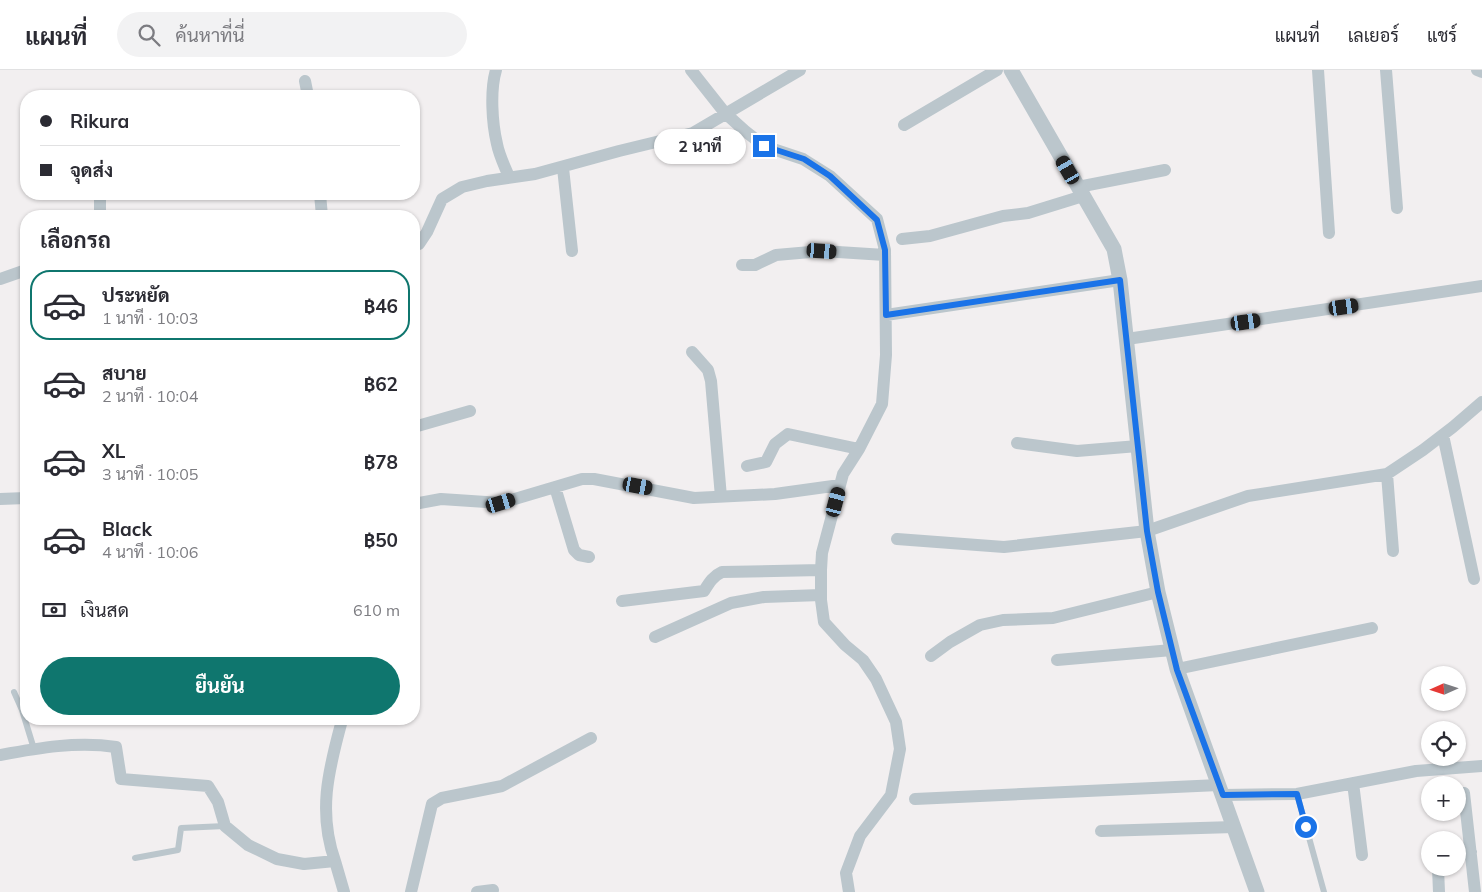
<!DOCTYPE html>
<html lang="th">
<head>
<meta charset="utf-8">
<style>
	body { margin:0; font-family:Mulish,Sarabun,sans-serif; background:#f2f2f3; color:#2b2b33; height:100vh; display:flex; flex-direction:column; font-size:19px; white-space:nowrap }
	* { box-sizing:border-box; margin:0 }
	p { font-size:16px; color:#7c7c81 }
	.icon { flex:none; width:28px; height:28px; fill:none; stroke:currentColor; stroke-width:2; stroke-linecap:round; stroke-linejoin:round }
	.map { position:relative; flex:1; overflow:hidden }
	.details { position:absolute; left:20px; top:140px; width:400px; height:515px; display:flex; flex-direction:column; background:#fff; border-radius:20px; box-shadow:0 1px 4px #0004 }
	.details>* { flex:none }
	.top-card { position:absolute; left:20px; top:20px; width:400px; height:110px; border-radius:20px; box-shadow:0 1px 4px #0004; display:grid; align-content:center; height:110px; padding:0 20px; background:#fff }
	.needle { width:32px; rotate:267deg }
	.controls { position:absolute; left:1421px; top:596px; display:grid; gap:10px }
	.controls a { display:grid; place-items:center; width:45px; height:45px; border-radius:50%; background:#fff; box-shadow:0 1px 4px #0004; font-size:25px }
	.end { position:absolute; width:22px; height:22px; margin:-11px; border:6px solid #1a73e8; background:#fff; box-shadow:0 0 0 2px #fff }
	.from { border-radius:50% }
	.bubble { position:absolute; height:35px; border-radius:18px; background:#fff; box-shadow:0 1px 4px #0004; font-size:16px; font-weight:700; line-height:35px; text-align:center }
	.car { position:absolute; width:15px; height:30px; margin:-15px -8px; border-radius:6px; box-shadow:0 0 4px 1px #0007; background:linear-gradient(#222 24%,#8ab4d8 0 40%,#222 0 76%,#8ab4d8 0 86%,#222 0) }
	.top-card b { display:flex; align-items:center; gap:18px; height:48px; font-size:19px }
	.top-card b+b { border-top:1px solid #e1e1e2 }
	.top-card i { width:12px; height:12px; background:#2b2b33 }
	ul { padding:0; list-style:none }
	li { display:flex; align-items:center; gap:15px; height:70px; margin:0 10px 8px; padding:0 10px; border:2px solid transparent; border-radius:20px }
	li div { flex:1 }
	li b { display:block; font-size:19px }
	li em { font-style:normal; font-weight:700 }
	li.active { border-color:#0f766e }
	li>.icon { width:45px; height:45px; stroke-width:1.5 }
	h2 { padding:0 20px; font-size:22px; line-height:60px }
	.pay { display:flex; align-items:center; gap:12px; height:55px; padding:0 20px; font-size:19px }
	.pay p { margin-inline-start:auto }
	.primary-button { display:flex; gap:10px; margin-top:auto; padding:10px 20px }
	.primary-button a { flex:1; height:58px; border-radius:30px; background:#0f766e; color:#fff; font-size:20px; font-weight:700; line-height:58px; text-align:center }
	header { display:flex; align-items:center; gap:30px; box-sizing:border-box; height:70px; padding:0 25px; background:#fff; border-bottom:1px solid #e1e1e2 }
	header strong { font-size:24px }
	nav { display:flex; gap:28px; margin-inline-start:auto; font-size:18px }
	.search { width:350px; height:45px; background:#f2f2f3; display:flex; align-items:center; gap:12px; box-sizing:border-box; padding:0 18px; border-radius:28px; color:#7c7c81; font-size:19px }
	.map>svg:first-child { display:block }
	.lines { fill:none; stroke-linecap:round; stroke-linejoin:round }
	.service { stroke:#bbc6cc; stroke-width:6 }
	.minor { stroke:#bbc6cc; stroke-width:12 }
	.tertiary { stroke:#bbc6cc; stroke-width:15 }
	.route { stroke:#1a73e8; stroke-width:6 }
</style>
</head>
<body>
<header>
<strong>แผนที่</strong>
<div class="search"><svg class="icon" aria-label="search" viewBox="0 0 24 24"><circle cx="10" cy="10" r="6"/><path d="M15 15l6 6"/></svg>ค้นหาที่นี่</div>
<nav><a>แผนที่</a><a>เลเยอร์</a><a>แชร์</a></nav>
</header>
<div class="map">
<svg width="1482" height="822" viewBox="0 0 1482 822">
	<rect width="100%" height="100%" fill="#f2eff0"/>
	<g class="lines">
		<path class="service" d="M14 622 22 640 34 679
			M1297 724 1324 822
			M135 788 178 780 181 758 225 756"/>
		<path class="minor" d="M496 0C490 20 492 53 497 74 499 85 505 97 509 107
			M691 0 725 43 745 61 764 76 803 89 830 106 854 128 877 149 885 180 886 285 882 334 859 379 843 404 822 483 821 500V530L824 552 845 575 863 590 876 609 896 652 900 679 891 725 860 766 846 803 849 822
			M1318 0 1329 163
			M1386 0 1397 138
			M1477 0 1482 2
			M305 11 308 26
			M904 55 997 0
			M563 98 572 181
			M1078 117 1165 100
			M100 124V146
			M320 124 322 146
			M902 169 930 166 1003 146 1028 143 1083 126
			M414 175 419 174 427 162 442 129 462 117 487 111 535 104 619 81 693 63 800 0
			M742 195H755L776 185 822 181 885 185
			M0 209 26 200
			M886 245 1120 210
			M1127 269 1482 216
			M692 282 708 300 711 311 721 427
			M414 357 470 341
			M1443 365 1474 509
			M1017 373 1077 381 1138 376
			M747 396 766 392 775 374 788 364 859 379
			M1387 404 1393 481
			M555 417 574 480 579 485 589 487
			M0 429 26 428
			M414 434 441 429 501 433 582 409H594L694 428 775 424 840 415
			M897 469 1004 477 1147 461 1248 426 1387 404 1423 380 1453 357 1482 332
			M622 531 704 521C709 513 713 506 722 502L821 500
			M655 567 731 533 764 527 821 525
			M931 586 950 572 980 555 1003 550 1053 548 1158 522
			M1057 590 1172 580
			M1177 599 1372 558
			M0 685C38 678 77 671 116 677L121 709 208 716 218 732 225 756 248 775 277 789 304 794 335 791 344 822
			M1353 713 1362 785
			M1464 723 1475 822
			M1223 725 1297 724 1416 701 1482 696
			M915 729 1219 715
			M1101 761 1234 757
			M1458 784 1471 782
			M335 791C318 743 328 702 341 654
			M1438 798 1439 822
			M411 822 432 734 442 728 502 716 591 668
			M477 822 493 820"/>
		<path class="tertiary" d="M1011 0 1114 179 1120 210 1147 461 1158 522 1177 599 1257 822"/>
	</g>
	<g class="lines">
		<path class="route" d="M764 76 804 89 830 106 877 150 885 180 886 245 1120 210 1147 461 1158 522 1177 600 1223 725 1297 724 1306 757"/>
	</g>
</svg>
<div class="controls">
<a><svg class="needle" viewBox="-14 -14 28 28"><path d="M0-13l5 13h-10z" fill="#e53935"/><path d="M0 13l5-13h-10z" fill="#7c7c81"/></svg></a>
<a><svg class="icon" aria-label="locate" viewBox="0 0 24 24"><circle cx="12" cy="12" r="6"/><path d="M12 2v4M12 18v4M2 12h4M18 12h4"/></svg></a>
<a>+</a>
<a>−</a>
</div>
<i class="end from" style="left:1306px;top:757px"></i>
<i class="end" style="left:764px;top:76px"></i>
<div class="bubble" style="left:654px;top:59px;width:92px">2 นาที</div>
<i class="car" style="left:1068px;top:100px;rotate:330deg"></i>
<i class="car" style="left:822px;top:181px;rotate:94deg"></i>
<i class="car" style="left:1344px;top:237px;rotate:82deg"></i>
<i class="car" style="left:1246px;top:252px;rotate:82deg"></i>
<i class="car" style="left:638px;top:416px;rotate:100deg"></i>
<i class="car" style="left:836px;top:432px;rotate:15deg"></i>
<i class="car" style="left:501px;top:433px;rotate:73deg"></i>
<div class="top-card">
<b><i class="from"></i>Rikura</b>
<b><i></i>จุดส่ง</b>
</div>
<section class="details">
<h2>เลือกรถ</h2>
<ul>
<li class="active"><svg class="icon" aria-label="car" viewBox="0 0 24 24"><path d="M5 17H2v-5l4-1 3-4h7l3 4 3 1v5h-3M9 17h6M6 11h13"/><circle cx="7" cy="17" r="2"/><circle cx="17" cy="17" r="2"/></svg><div><b>ประหยัด</b><p>1 นาที · 10:03</p></div><em>฿46</em></li>
<li><svg class="icon" aria-label="car" viewBox="0 0 24 24"><path d="M5 17H2v-5l4-1 3-4h7l3 4 3 1v5h-3M9 17h6M6 11h13"/><circle cx="7" cy="17" r="2"/><circle cx="17" cy="17" r="2"/></svg><div><b>สบาย</b><p>2 นาที · 10:04</p></div><em>฿62</em></li>
<li><svg class="icon" aria-label="car" viewBox="0 0 24 24"><path d="M5 17H2v-5l4-1 3-4h7l3 4 3 1v5h-3M9 17h6M6 11h13"/><circle cx="7" cy="17" r="2"/><circle cx="17" cy="17" r="2"/></svg><div><b>XL</b><p>3 นาที · 10:05</p></div><em>฿78</em></li>
<li><svg class="icon" aria-label="car" viewBox="0 0 24 24"><path d="M5 17H2v-5l4-1 3-4h7l3 4 3 1v5h-3M9 17h6M6 11h13"/><circle cx="7" cy="17" r="2"/><circle cx="17" cy="17" r="2"/></svg><div><b>Black</b><p>4 นาที · 10:06</p></div><em>฿50</em></li>
</ul>
<div class="pay"><svg class="icon" aria-label="cash" viewBox="0 0 24 24"><path d="M3 7h18v10H3z"/><circle cx="12" cy="12" r="2"/></svg>เงินสด<p>610 m</p></div>
<div class="primary-button"><a>ยืนยัน</a></div>
</section>
</div>
</body>
</html>
